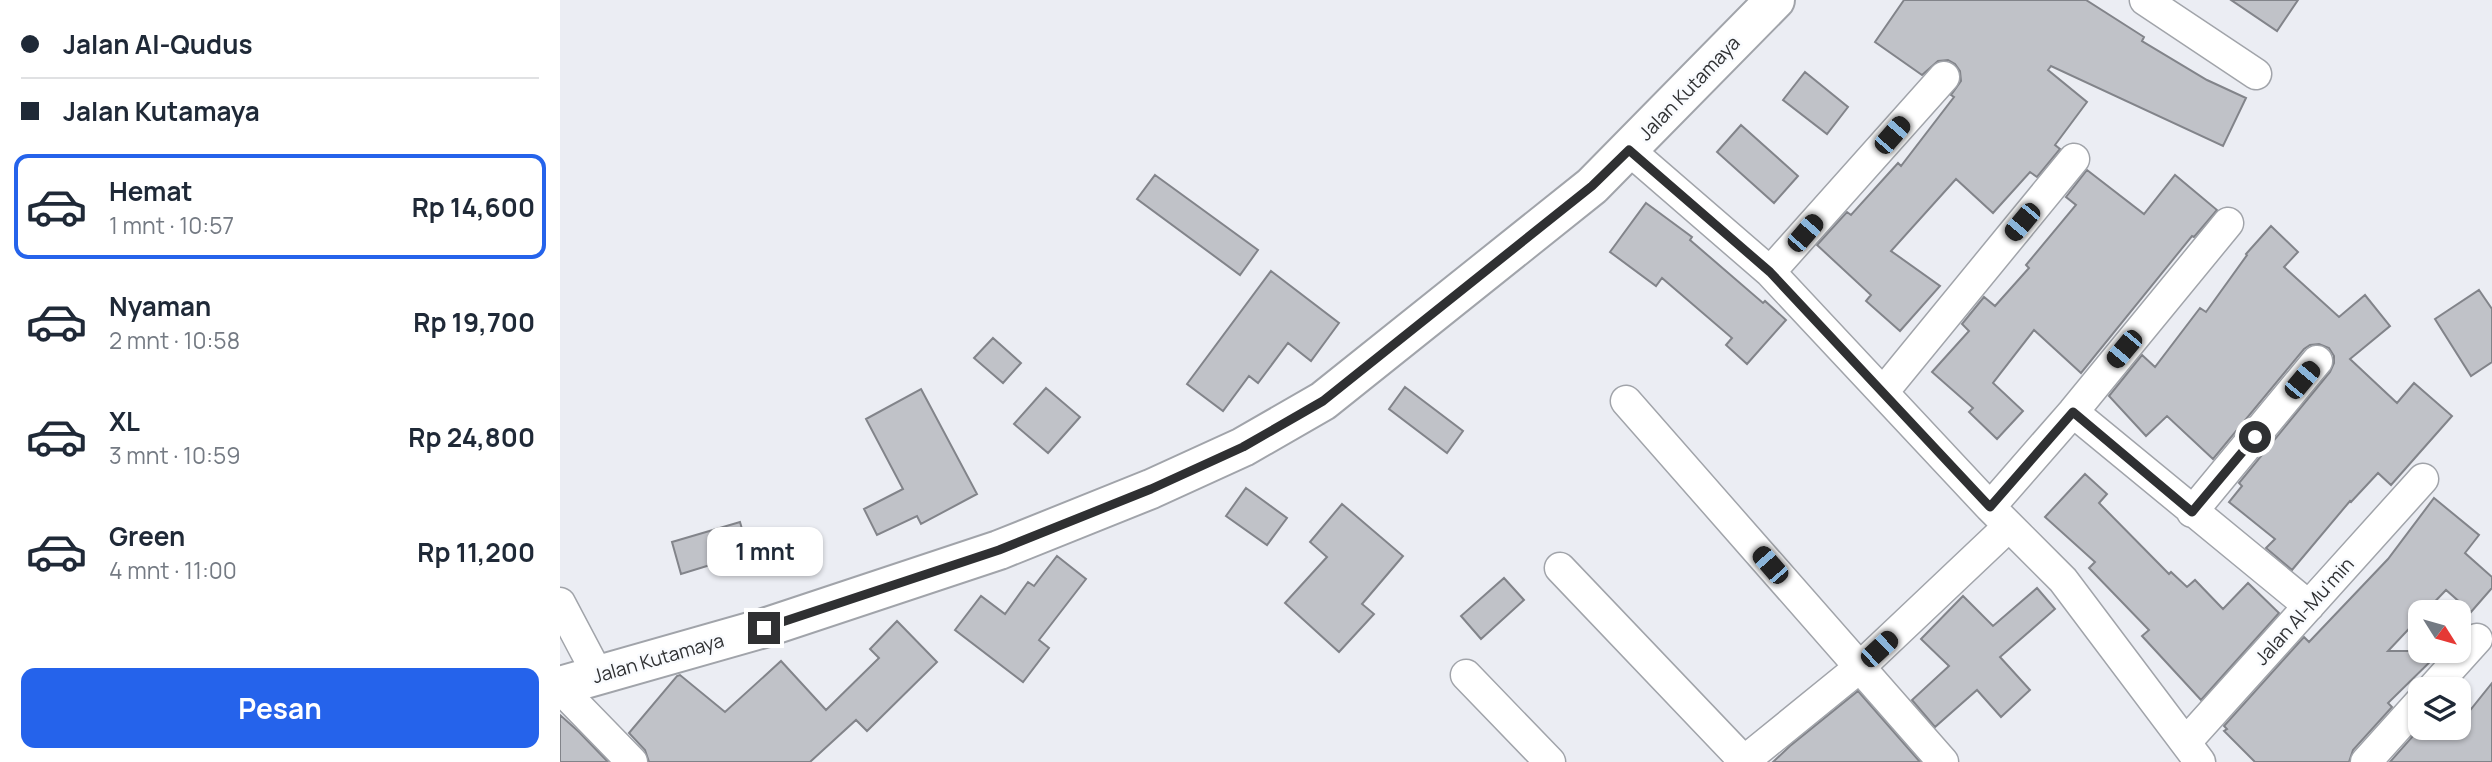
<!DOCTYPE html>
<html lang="id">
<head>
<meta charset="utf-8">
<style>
	body { margin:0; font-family:Manrope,sans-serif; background:#f2f2f3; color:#1f2937; height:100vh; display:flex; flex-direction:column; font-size:26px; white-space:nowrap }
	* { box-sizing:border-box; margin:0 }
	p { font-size:23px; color:#747a83 }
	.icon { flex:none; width:38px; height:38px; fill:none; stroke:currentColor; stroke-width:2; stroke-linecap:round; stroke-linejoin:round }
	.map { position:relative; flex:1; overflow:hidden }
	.drawer { display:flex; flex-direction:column; background:#fff; width:560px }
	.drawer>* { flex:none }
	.hud { display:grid; align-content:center; height:154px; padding:0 21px; background:#fff }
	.needle { width:46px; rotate:127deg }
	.controls { position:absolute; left:1848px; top:600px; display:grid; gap:14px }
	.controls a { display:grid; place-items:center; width:63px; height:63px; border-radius:14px; background:#fff; box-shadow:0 2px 5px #0004; font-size:35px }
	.end { position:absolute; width:32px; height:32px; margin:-16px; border:9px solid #2f3032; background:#fff; box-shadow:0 0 0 4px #fff }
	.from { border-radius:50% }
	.bubble { position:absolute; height:49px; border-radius:14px; background:#fff; box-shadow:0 2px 5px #0004; font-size:23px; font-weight:700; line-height:49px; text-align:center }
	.car { position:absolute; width:21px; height:42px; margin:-21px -10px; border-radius:9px; box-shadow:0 0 5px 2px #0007; background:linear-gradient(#222 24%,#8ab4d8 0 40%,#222 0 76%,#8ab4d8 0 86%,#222 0) }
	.hud b { display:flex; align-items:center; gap:24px; height:66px; font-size:26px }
	.hud b+b { border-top:2px solid #e0e1e3 }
	.hud i { width:18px; height:18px; background:#1f2937 }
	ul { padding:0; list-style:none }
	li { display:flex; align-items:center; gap:21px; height:105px; margin:0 14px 10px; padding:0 7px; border:4px solid transparent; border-radius:14px }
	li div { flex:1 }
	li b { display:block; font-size:26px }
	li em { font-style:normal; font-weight:700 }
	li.current { border-color:#2563eb }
	li>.icon { width:63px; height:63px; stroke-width:1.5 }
	.primary-button { display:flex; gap:14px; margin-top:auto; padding:14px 21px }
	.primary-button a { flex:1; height:80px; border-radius:14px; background:#2563eb; color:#fff; font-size:28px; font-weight:700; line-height:80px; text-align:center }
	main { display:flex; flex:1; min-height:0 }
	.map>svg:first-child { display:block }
	.building { fill:#c0c2c8; stroke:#82848a; stroke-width:2 }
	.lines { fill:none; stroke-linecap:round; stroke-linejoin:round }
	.minor-casing { stroke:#a1a4aa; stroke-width:33 }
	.secondary-casing { stroke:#a1a4aa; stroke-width:42 }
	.minor { stroke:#fff; stroke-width:30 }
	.secondary { stroke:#fff; stroke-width:38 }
	.route { stroke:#2f3032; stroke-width:9 }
	.labels { text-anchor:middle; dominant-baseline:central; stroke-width:5; stroke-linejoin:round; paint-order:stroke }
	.street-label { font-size:19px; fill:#2f3032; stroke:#f9fbfe }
</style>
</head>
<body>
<main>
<section class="drawer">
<div class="hud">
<b><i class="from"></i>Jalan Al-Qudus</b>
<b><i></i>Jalan Kutamaya</b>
</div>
<ul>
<li class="current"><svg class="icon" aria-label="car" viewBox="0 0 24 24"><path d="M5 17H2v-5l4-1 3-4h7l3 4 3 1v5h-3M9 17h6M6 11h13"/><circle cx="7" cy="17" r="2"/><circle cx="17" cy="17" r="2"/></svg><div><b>Hemat</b><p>1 mnt · 10:57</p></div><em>Rp 14,600</em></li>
<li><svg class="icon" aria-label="car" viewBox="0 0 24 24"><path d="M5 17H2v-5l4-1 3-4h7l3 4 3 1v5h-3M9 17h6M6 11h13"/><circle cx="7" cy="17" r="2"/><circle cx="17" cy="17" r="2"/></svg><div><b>Nyaman</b><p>2 mnt · 10:58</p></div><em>Rp 19,700</em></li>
<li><svg class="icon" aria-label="car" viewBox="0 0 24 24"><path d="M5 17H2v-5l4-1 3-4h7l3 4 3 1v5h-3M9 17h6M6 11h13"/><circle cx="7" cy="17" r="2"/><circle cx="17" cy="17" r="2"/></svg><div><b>XL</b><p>3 mnt · 10:59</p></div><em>Rp 24,800</em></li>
<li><svg class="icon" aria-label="car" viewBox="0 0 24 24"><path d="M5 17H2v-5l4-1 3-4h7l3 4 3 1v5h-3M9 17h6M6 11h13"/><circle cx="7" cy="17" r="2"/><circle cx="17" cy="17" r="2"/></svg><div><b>Green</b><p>4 mnt · 11:00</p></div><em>Rp 11,200</em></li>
</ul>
<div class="primary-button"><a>Pesan</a></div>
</section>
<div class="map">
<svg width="1932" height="762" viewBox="0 0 1932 762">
	<rect width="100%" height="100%" fill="#ebedf3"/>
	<path class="building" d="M1344 0H1526L1584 37 1582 41 1647 80 1686 98 1663 146 1491 66 1488 70 1527 102 1495 145 1500 149 1477 177 1470 172 1433 213 1396 179 1331 251 1380 286 1340 331 1306 301 1311 295 1257 245 1287 212 1291 215 1338 163 1341 166 1394 97 1391 95 1401 81 1400 71 1395 64 1388 60 1378 61 1362 75 1315 42Z
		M1671 0H1738L1717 31Z
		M1245 72 1288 107 1267 134 1223 100Z
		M1181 125 1238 176 1214 203 1157 152Z
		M1527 170 1584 214 1615 175 1657 210 1634 237 1632 236 1521 373 1474 330 1433 383 1463 411 1437 439 1409 412 1413 408 1372 372 1409 331 1402 324 1424 297 1435 306 1469 268 1466 265 1516 205 1506 197Z
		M595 175 698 250 680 275 577 199Z
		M1086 203 1132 237 1130 240 1203 303 1205 301 1226 320 1187 364 1166 345 1172 338 1102 278 1096 286 1050 252Z
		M1711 226 1738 252 1724 267 1779 317 1805 295 1830 326 1790 359 1837 403 1854 383 1892 416 1831 485 1818 473 1791 502 1790 501 1732 570 1706 548 1715 539 1669 502 1682 486 1679 483 1770 372 1774 363V356L1769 348 1759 344 1750 345 1744 349 1653 459 1607 416 1586 436 1549 396 1582 355 1595 367 1640 308 1646 312 1687 255 1686 254Z
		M711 271 779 323 751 361 728 343 698 383 689 376 663 411 627 384Z
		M1919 290 1932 309V362L1911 376 1875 319Z
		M433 338 461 363 443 383 414 358Z
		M845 387 903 431 887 453 829 409Z
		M486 388 520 417 488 453 454 424Z
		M361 389 417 494 361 524 357 516 317 535 304 509 343 489 306 419Z
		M1525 474 1547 494 1539 503 1609 574 1611 572 1627 587 1635 580 1663 609 1688 583 1719 613 1641 700 1582 636 1589 630 1529 568 1535 562 1485 517Z
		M686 488 727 518 707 545 666 516Z
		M1874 498 1919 535 1905 553 1932 577V588L1911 612 1886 590 1865 612H1860V617L1828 651H1881L1828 703 1832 707 1793 750 1789 762H1695L1664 731 1667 729 1664 726 1744 637 1749 642 1828 559Z
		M782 504 843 556 802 604 814 614 779 652 725 603 767 557 750 542Z
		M180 522 189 553 121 574 112 542Z
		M497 556 526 579 479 640 489 648 463 682 395 630 421 596 445 614 468 582 474 586Z
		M944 578 964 600 921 639 901 616Z
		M1477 588 1495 609 1440 657 1470 690 1441 717 1417 690 1375 727 1352 700 1389 666 1361 639 1403 596 1433 626Z
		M337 621 377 662 307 731 296 720 250 762H89L85 750 69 733 117 676 120 675 165 712 221 661 266 710 319 658 310 649Z
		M1932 683V762H1830L1860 728H1899V724Z
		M1298 691 1360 762H1213L1230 746Z
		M0 715 19 732 48 762H0Z"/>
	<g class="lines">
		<g class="minor-casing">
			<path id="minor" d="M1585 0 1696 74
				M1069 150 1210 272 1430 507 1503 580 1640 762
				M1210 272 1384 77
				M1324 391 1514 159
				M1066 401 1383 762
				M1513 412 1749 606
				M1430 507 1513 412 1668 223
				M1632 512 1757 361
				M1000 568 1185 762
				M0 603 38 675
				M906 675 990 762
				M0 688 72 762
				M1871 690 1917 639
				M1626 742 1863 479
				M1183 762 1300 667 1449 526
				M1806 762 1860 702"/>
		</g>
		<g class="secondary-casing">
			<path id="secondary" d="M0 686 204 628 439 550 591 489 683 447 763 401 1032 186 1215 0"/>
		</g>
		<use href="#minor" class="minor"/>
		<use href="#secondary" class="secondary"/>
	</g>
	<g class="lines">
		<path class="route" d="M204 628 439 550 591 489 683 447 763 401 1032 186 1069 150 1210 272 1430 507 1513 412 1632 512 1695 437"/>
	</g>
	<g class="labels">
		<g class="street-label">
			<text transform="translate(1129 88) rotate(-46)">Jalan Kutamaya</text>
			<text transform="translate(1744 611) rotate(-48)">Jalan Al-Mu'min</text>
			<text transform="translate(98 658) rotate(-16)">Jalan Kutamaya</text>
		</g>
	</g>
</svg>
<div class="controls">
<a><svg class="needle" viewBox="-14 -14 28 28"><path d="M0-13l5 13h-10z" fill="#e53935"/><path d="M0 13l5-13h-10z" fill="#747a83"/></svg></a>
<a><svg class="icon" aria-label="layers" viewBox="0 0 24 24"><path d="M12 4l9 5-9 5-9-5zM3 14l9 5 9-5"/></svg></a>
</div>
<i class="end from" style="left:1695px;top:437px"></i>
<i class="end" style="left:204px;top:628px"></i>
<div class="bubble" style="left:147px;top:527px;width:116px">1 mnt</div>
<i class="car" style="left:1332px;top:135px;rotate:41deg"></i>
<i class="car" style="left:1462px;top:222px;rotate:220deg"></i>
<i class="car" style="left:1245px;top:233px;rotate:41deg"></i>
<i class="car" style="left:1564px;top:349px;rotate:220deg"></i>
<i class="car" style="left:1742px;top:380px;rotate:40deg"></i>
<i class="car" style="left:1210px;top:565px;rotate:319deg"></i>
<i class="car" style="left:1319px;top:649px;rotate:47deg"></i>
</div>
</main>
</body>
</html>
